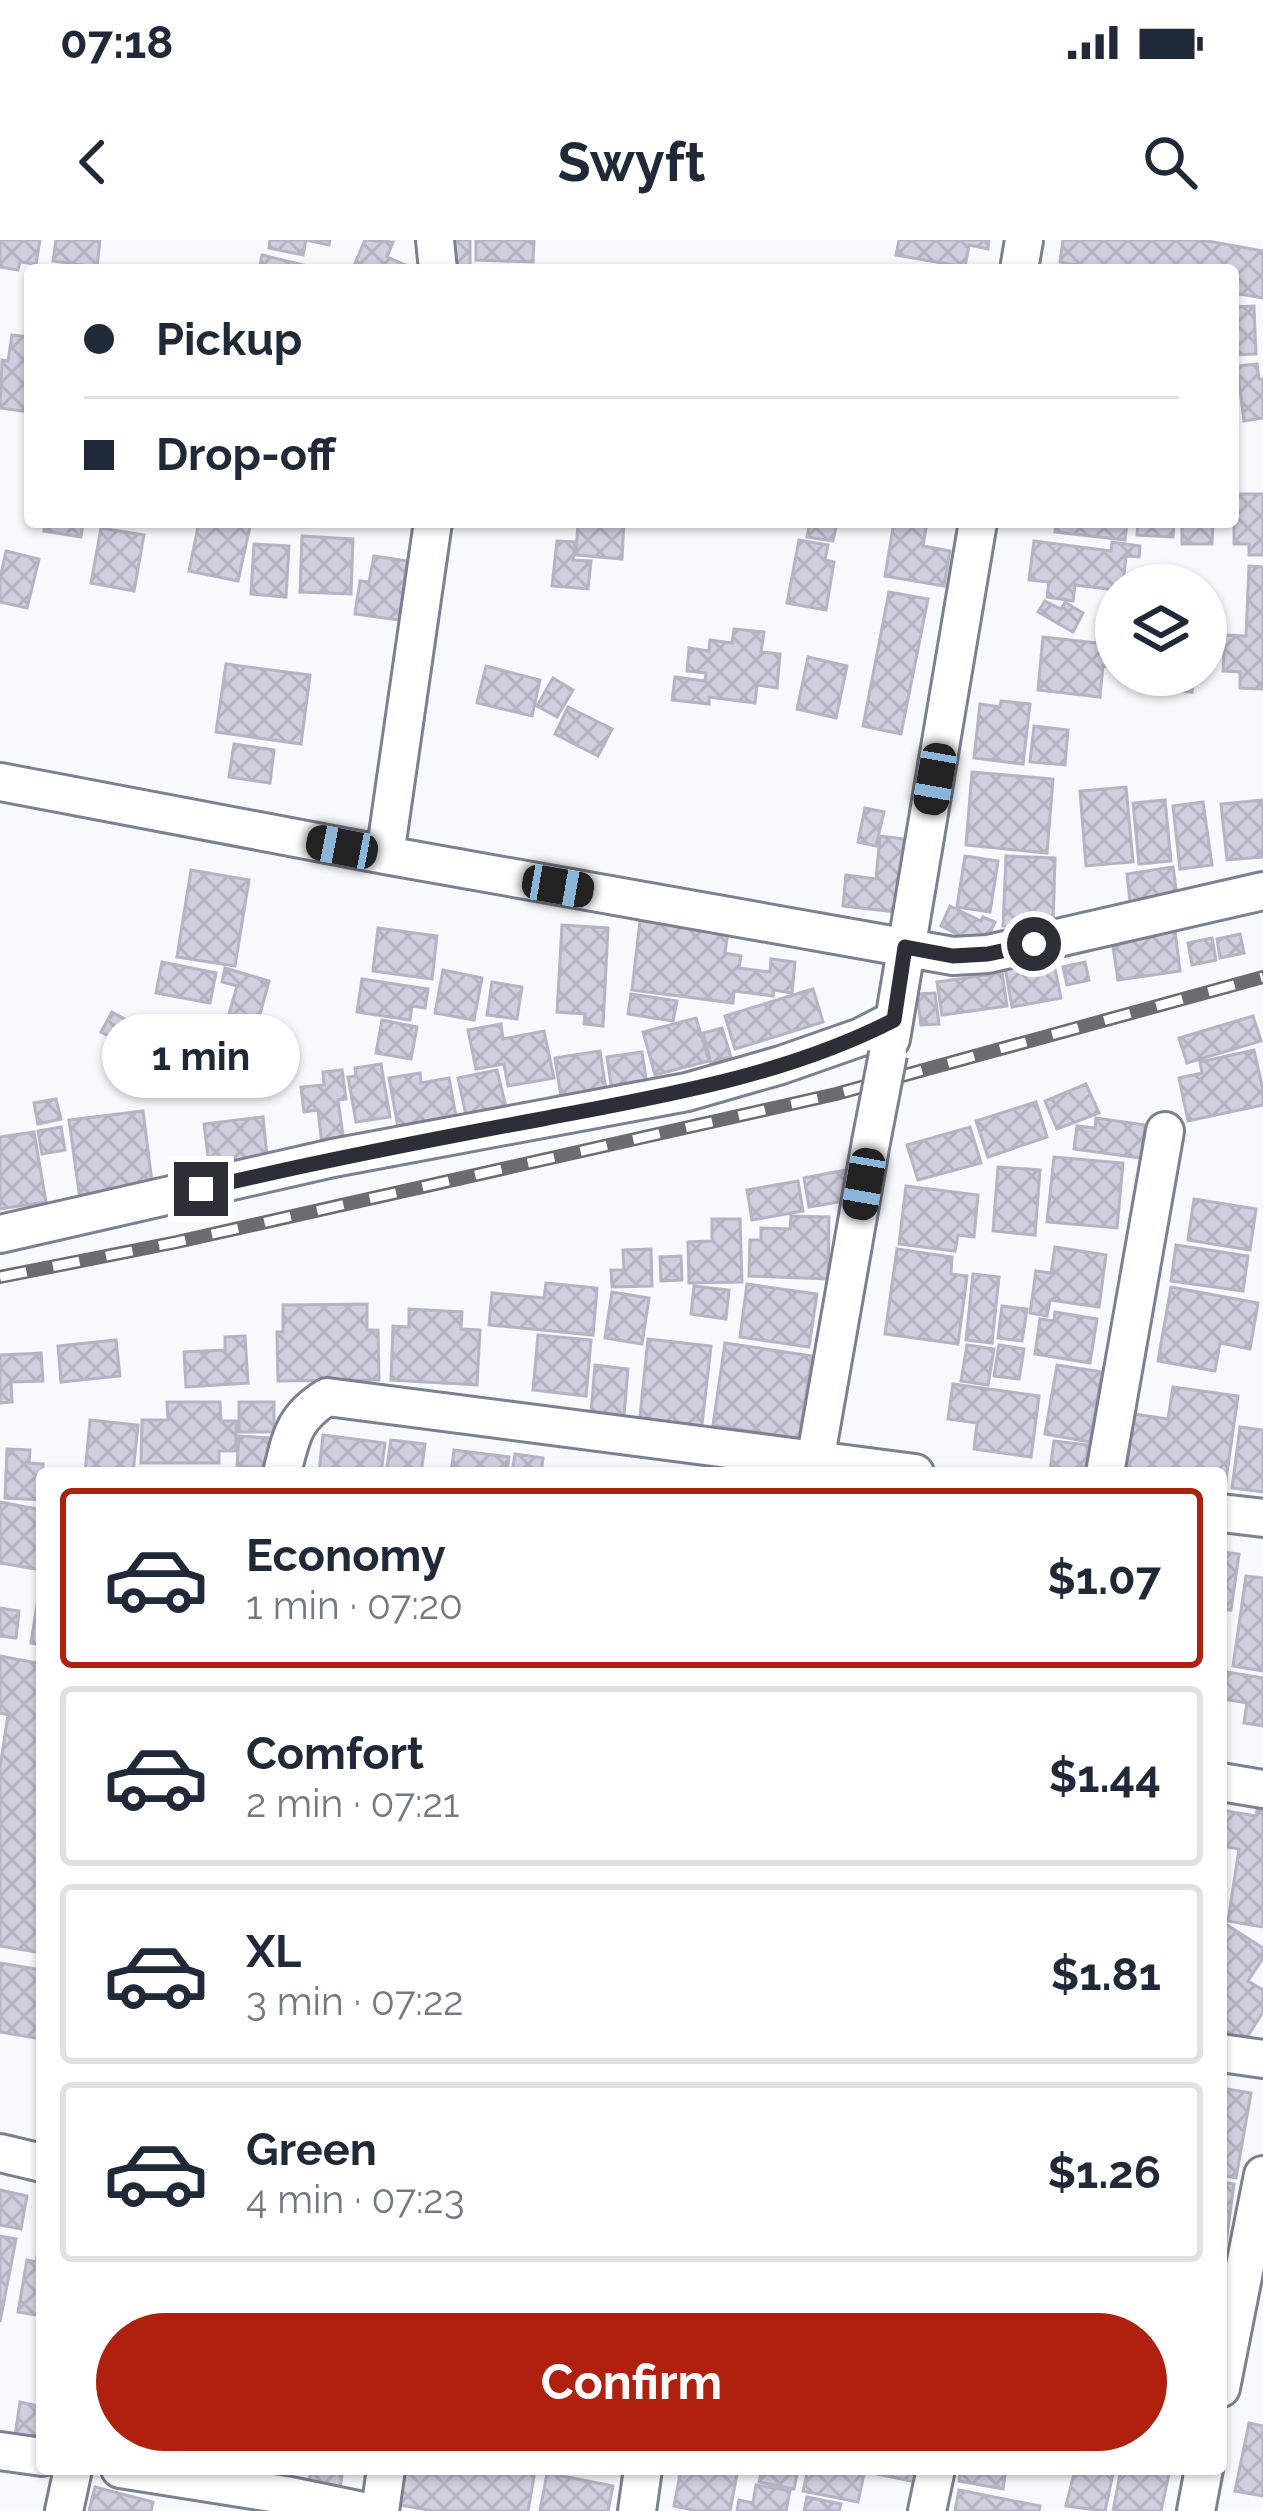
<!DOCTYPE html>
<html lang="en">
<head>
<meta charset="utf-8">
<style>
	body { margin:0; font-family:Raleway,sans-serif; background:#f2f2f3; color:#1f2937; height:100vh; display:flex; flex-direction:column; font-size:45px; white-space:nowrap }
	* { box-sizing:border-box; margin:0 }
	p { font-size:39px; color:#747a83 }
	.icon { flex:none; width:66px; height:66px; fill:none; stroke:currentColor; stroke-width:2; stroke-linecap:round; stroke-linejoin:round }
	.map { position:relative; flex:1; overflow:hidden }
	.side { position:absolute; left:36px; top:1227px; width:1191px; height:1008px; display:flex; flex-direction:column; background:#fff; border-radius:12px; box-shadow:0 3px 9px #0004 }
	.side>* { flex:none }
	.banner { position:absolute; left:24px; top:24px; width:1215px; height:264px; border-radius:12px; box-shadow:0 3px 9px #0004; display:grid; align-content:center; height:264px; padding:0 60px; background:#fff }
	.controls { position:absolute; left:1095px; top:324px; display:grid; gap:24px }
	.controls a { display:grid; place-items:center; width:132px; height:132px; border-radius:50%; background:#fff; box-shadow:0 3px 9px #0004; font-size:60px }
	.end { position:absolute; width:54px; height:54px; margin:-27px; border:15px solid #2d2f36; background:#fff; box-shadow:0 0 0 6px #fff }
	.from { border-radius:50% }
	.bubble { position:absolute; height:84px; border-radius:42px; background:#fff; box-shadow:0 3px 9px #0004; font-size:39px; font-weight:700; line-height:84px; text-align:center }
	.car { position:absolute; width:36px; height:72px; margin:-36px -18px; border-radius:15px; box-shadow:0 0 9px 3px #0007; background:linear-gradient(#222 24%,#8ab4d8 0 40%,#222 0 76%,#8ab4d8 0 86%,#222 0) }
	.banner b { display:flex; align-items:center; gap:42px; height:114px; font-size:45px }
	.banner b+b { border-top:3px solid #e0e1e3 }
	.banner i { width:30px; height:30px; background:#1f2937 }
	ul { padding:21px 0 0; list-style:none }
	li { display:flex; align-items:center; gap:36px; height:180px; margin:0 24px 18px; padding:0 36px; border:6px solid #e0e1e3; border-radius:12px }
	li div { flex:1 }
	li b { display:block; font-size:45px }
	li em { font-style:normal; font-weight:700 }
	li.on { border-color:#af200e }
	li>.icon { width:108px; height:108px; stroke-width:1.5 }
	.action { display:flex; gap:24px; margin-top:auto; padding:24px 60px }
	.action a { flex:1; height:138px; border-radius:72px; background:#af200e; color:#fff; font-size:48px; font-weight:700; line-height:138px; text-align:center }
	.status { display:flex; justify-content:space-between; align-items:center; height:84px; padding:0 60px; background:#fff; direction:ltr }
	.status svg { height:33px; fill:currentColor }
	header { display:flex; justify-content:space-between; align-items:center; height:156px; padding:0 60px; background:#fff; font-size:54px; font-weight:700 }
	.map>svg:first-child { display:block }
	.building { fill:url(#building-cross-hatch); stroke:#b6b3c5; stroke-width:3 }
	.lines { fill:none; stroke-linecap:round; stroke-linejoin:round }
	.minor-casing { stroke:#7a8190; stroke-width:42 }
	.minor { stroke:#fff; stroke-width:36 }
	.rail-casing { stroke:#6a6c72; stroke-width:14 }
	.rail { stroke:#fff; stroke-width:9; stroke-dasharray:27; stroke-linecap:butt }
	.minor-bridge-casing { stroke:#7a8190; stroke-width:42; stroke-linecap:butt }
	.minor-bridge { stroke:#fff; stroke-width:36 }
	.route { stroke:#2d2f36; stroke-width:15 }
</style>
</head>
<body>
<div class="status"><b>07:18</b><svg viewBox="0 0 49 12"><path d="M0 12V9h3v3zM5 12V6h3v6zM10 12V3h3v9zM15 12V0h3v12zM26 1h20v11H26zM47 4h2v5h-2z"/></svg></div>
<header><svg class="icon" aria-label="back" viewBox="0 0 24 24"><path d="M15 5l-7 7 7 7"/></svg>Swyft<svg class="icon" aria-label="search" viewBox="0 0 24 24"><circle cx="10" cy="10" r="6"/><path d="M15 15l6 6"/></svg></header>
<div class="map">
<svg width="1263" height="2271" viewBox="0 0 1263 2271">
	<defs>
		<pattern id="building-cross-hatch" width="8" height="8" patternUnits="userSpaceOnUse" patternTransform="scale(3)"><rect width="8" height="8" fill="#d1cee0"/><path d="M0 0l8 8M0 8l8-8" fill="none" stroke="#b4b1c1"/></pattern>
	</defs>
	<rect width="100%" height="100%" fill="#f8f9fc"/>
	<path class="building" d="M0 0H40L36 24 20 22 18 30 0 27Z
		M56 0H100L97 27 53 21Z
		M270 0H330L329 5 306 0 303 15 269 8Z
		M365 0 393 2 387 17 410 27 409 30H352Z
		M443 0H470V30H443Z
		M476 0H534L533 22 476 20Z
		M899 0H989L988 9 969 5 965 27 896 15Z
		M1063 0H1202L1263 11V58L1233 53V30H1106L1060 22Z
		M262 15 324 30H259Z
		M1254 66 1256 114 1233 115V67Z
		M12 95 30 97V172L0 168 2 120 8 121Z
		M1257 124 1259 139H1263V178L1244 181 1237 126Z
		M1234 254H1263V315H1249V304H1234Z
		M45 282H83L81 297 44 291Z
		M199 282H251L238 341 189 331Z
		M578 282H624L622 319 576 315Z
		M810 282H837L833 301 807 297Z
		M894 282H927L923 306 950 311 944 346 885 336Z
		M1056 282H1127L1125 300 1055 292Z
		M1138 282H1174L1173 297 1137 295Z
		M1182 282H1213L1212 304H1182Z
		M101 288 144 295 134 351 91 343Z
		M302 296 353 299 351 354 300 352Z
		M799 300 828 305 825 320 834 322 826 370 787 363Z
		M557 301 575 302 573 320 591 321 588 349 552 346Z
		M1034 301 1111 311 1112 302 1140 306 1139 317 1126 316 1123 345H1116V350L1075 345 1073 361 1047 357 1049 342 1029 340Z
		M254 304 289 306 286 357 251 354Z
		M6 311 39 319 27 368 0 362V339Z
		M374 316 407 321 399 380 355 374 360 341 369 342Z
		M1249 326 1263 327V449L1240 448V432L1223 431 1225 395 1246 396Z
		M889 352 928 359 901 494 863 486Z
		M1045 361 1061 369 1065 362 1083 373 1073 392 1038 372Z
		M734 389 764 392 761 412 780 414 777 448 757 445 755 463 709 457V464L672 460 675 437 705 441 706 433 687 431 689 408 709 411 710 400 732 403Z
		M1043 397 1116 405 1113 427 1103 426 1100 457 1038 450Z
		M808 417 847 426 836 478 797 469Z
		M226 424 310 435 301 504 216 492Z
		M486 426 540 440 532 476 477 463Z
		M1138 435H1194L1192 452 1137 447Z
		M553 438 573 450 557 477 537 466Z
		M1001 461 1030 464 1023 524 974 518 980 464 1000 467Z
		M568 467 612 489 598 516 555 494Z
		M1034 486 1068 490 1065 525 1030 522Z
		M234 504 274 510 270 543 229 537Z
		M972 532 1053 539 1047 613 966 605Z
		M1126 547 1133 622 1086 626 1080 551Z
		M1165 560 1171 621 1139 624 1133 563Z
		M1263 560V617L1227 620 1221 564Z
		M1203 562 1212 625 1180 629 1173 566Z
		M865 568 884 572 876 606 858 602Z
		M880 596 904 599 896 672 843 666 846 635 876 639Z
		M965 616 998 621 990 672 957 667Z
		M1006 616 1055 618 1053 688 1003 686Z
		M1173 627 1177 656 1130 662 1127 634Z
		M191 630 249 640 235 726 177 717Z
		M950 666 981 681 983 677 995 682 987 699 979 696 976 703 941 686Z
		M640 681 728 692 725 713 741 716 739 728 770 732 771 719 795 722 792 753 774 750 773 756 734 751 733 763 632 750Z
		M562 685 608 688 603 786 584 784 585 774 557 772Z
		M378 688 437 696 432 739 373 731Z
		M1175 691 1180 731 1118 740 1112 700Z
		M1240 694 1244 713 1220 718 1217 699Z
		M1212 698 1216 720 1192 725 1188 703Z
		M1053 719 1061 758 1012 767 1005 728Z
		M162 722 216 733 210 763 156 753Z
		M1085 722 1089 740 1067 745 1063 727Z
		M225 728 269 741 258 782 229 774 237 746 222 742Z
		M443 730 482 738 474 780 435 773Z
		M1002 733 1007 766 942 775 937 742Z
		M362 739 428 749 425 768 412 766 410 780 357 772Z
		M492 742 522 747 517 779 487 775Z
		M813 749 823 782 735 809 725 776Z
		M935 753 939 784 921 785 917 754Z
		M631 754 677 761 673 781 628 774Z
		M112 772 132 783 121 802 101 792Z
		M1253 776 1261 801 1187 823 1179 798Z
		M696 778 709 821 655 835 643 792Z
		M382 780 417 787 411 819 376 813Z
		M501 784 503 799 544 791 554 838 508 846 504 824 476 829 468 790Z
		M722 788 731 817 711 823 703 793Z
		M1254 810 1263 850V865L1188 881 1179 838 1202 833 1200 822Z
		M600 811 606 850 561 857 555 818Z
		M642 812 647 845 612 851 607 817Z
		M381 824 390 877 356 882 348 837 356 836 355 828Z
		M342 830 346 859 338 860 344 903 322 906 318 870 304 872 301 847 324 845 323 832Z
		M497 830 506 867 466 875 458 838Z
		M420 833 421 843 449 838 456 876 398 887 389 838Z
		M1086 844 1099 873 1057 889 1045 861Z
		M56 859 61 879 38 884 34 863Z
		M1036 862 1047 897 988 917 976 881Z
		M143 871 153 950 80 959 69 880Z
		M263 877 268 926 210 932 204 884Z
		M1096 878 1145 885 1141 918 1074 909 1077 886 1095 888Z
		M61 887 65 910 42 914 38 891Z
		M970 887 981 923 918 940 907 905Z
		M34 892 46 962 0 969V897Z
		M1054 917 1123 923 1117 988 1047 982Z
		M998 927 1040 930 1035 995 993 991Z
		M845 930 850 960 809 967 804 938Z
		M798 941 803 971 752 980 747 950Z
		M906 946 978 955 974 997 958 995 955 1011 899 1004Z
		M1194 959 1256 969 1250 1010 1188 1000Z
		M791 976 829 977 828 1039 749 1036 750 1000H761V988L790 989Z
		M712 979H740L742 1042 689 1043 688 1002 712 1001Z
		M1176 1005 1248 1016 1243 1051 1171 1041Z
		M1055 1007 1106 1015 1099 1067 1050 1060 1047 1076 1030 1073 1036 1031 1051 1033Z
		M651 1009 652 1046 612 1047 611 1030H624L623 1010Z
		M897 1009 952 1017 951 1034 967 1036 958 1104 885 1094Z
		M681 1016 682 1040 661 1041 660 1017Z
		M973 1034 999 1037 992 1103 966 1100Z
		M546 1043 597 1048 593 1095 489 1085 492 1053 544 1058Z
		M747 1044 817 1054 809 1107 740 1097Z
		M694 1046 729 1050 726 1079 691 1074Z
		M1171 1047 1258 1063 1250 1109 1220 1103 1215 1131 1158 1121Z
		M612 1052 649 1058 642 1104 605 1098Z
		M367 1064V1090H378L379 1140 278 1141 277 1092H283V1065Z
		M1002 1066 1027 1069 1022 1101 998 1098Z
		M409 1069 462 1072 461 1089 480 1090 477 1145 391 1140 393 1086 409 1087Z
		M1055 1072 1097 1079 1090 1123 1035 1114 1040 1079 1054 1081Z
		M538 1095 591 1100 586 1156 533 1150Z
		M245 1096 248 1143 186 1147 184 1112 225 1110V1097Z
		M648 1099 711 1106 701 1193 639 1186Z
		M116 1100 120 1136 61 1142 58 1106Z
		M725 1103 812 1116 799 1199 713 1185Z
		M967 1105 994 1109 988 1145 961 1141Z
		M999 1105 1024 1109 1019 1139 994 1136Z
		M41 1113 43 1141 11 1142 12 1162 0 1163V1115Z
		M595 1125 628 1129 623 1187 590 1184Z
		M1057 1125 1102 1132 1090 1202 1045 1194Z
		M953 1144 1039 1156 1031 1217 974 1209 977 1183 948 1179Z
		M1173 1147 1238 1156 1225 1247H1221V1233H1126L1134 1174 1168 1179Z
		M167 1162H220L221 1181H236V1211H219V1223H141L142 1180H168Z
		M239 1162H274V1192H239Z
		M90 1180 138 1185 133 1233H85Z
		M1240 1187 1263 1190V1252L1232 1248Z
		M323 1195 385 1203 381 1233H319Z
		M239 1196 271 1198 269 1228 237 1226Z
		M391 1200 425 1204 421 1233H386Z
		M1054 1201 1088 1205 1085 1233 1050 1230Z
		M7 1209 30 1210 29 1223 43 1224 42 1260 5 1258Z
		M454 1210 509 1217 507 1233H451Z
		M515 1214 543 1218 541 1233H512Z
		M0 1262 42 1270V1330L0 1323Z
		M1221 1312 1239 1314 1231 1370 1221 1369Z
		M1246 1336 1263 1338V1431L1233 1426Z
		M40 1345H42V1405L31 1403Z
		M0 1368 19 1371 16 1398 0 1396Z
		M0 1416 42 1424V1713L0 1706V1527L8 1475 0 1473Z
		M1227 1432 1263 1438V1486L1244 1483 1247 1463 1223 1459Z
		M1258 1564 1263 1565V1687L1228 1681 1239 1609 1221 1606V1570L1256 1576Z
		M1221 1681 1263 1708V1718L1248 1741 1263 1750V1772L1244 1802 1221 1787Z
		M0 1723 42 1730V1799L0 1792Z
		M1221 1848 1251 1853 1236 1938 1221 1935Z
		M1221 1942 1234 1944 1221 2040Z
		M0 1950 27 1956 21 1989 0 1985Z
		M42 1987V2076L18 2072 27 2020 36 2022Z
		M0 1996 16 1999 0 2082Z
		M20 2162 42 2167V2201L15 2196Z
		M1249 2183 1263 2186V2256L1235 2251Z
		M311 2229H343L340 2248 309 2243Z
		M401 2229H526L535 2231 528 2271H433L395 2264Z
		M681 2229H738L730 2271H698L674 2266Z
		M762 2229H798L794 2249 759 2242Z
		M808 2229H842L864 2234 858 2262 803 2251Z
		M868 2229H918L916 2242 867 2232Z
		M961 2229H1006L1003 2249 959 2241Z
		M1075 2229H1114L1105 2271 1066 2266Z
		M1121 2229H1170L1161 2271H1113Z
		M547 2233 613 2246 608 2271H540Z
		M756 2245 790 2251 786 2271H737L739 2260 753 2263Z
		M95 2247 153 2262 151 2271H89Z
		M959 2250 1040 2266 1039 2271H955Z
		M807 2257 841 2264 839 2271H804Z"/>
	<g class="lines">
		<g class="minor-casing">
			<path id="minor" d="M435 0 438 30
				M1019 30 1024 0
				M0 542 385 615 953 716 988 714 1263 651
				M385 615 433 282
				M891 799 978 282
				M0 994 333 918 687 852 781 825 861 797 894 780
				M282 1233C291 1197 293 1178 327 1157L915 1233
				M813 1233 871 902
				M1105 1233 1165 891
				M1221 1273 1263 1278
				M1221 1542 1263 1549
				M1221 1813 1263 1819
				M0 1913 42 1923
				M1221 2148 1263 1935
				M0 2211 42 2217
				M120 2229 291 2256 363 2271
				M64 2271 73 2229
				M380 2271 386 2229
				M637 2271 643 2229
				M927 2271 936 2229
				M1196 2271 1204 2229"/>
		</g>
		<use href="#minor" class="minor"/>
		<g class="rail-casing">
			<path id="rail" d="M0 1037 177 1002 836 854 1263 737"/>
		</g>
		<use href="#rail" class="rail"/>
		<g class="minor-bridge-casing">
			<path id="minor-bridge" d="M871 902 888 814"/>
		</g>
		<use href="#minor-bridge" class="minor-bridge"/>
	</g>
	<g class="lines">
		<path class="route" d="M201 949C315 922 428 900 542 879 662 856 785 836 894 780L905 707 953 716 988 714 1034 704"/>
	</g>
</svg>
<div class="controls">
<a><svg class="icon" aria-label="layers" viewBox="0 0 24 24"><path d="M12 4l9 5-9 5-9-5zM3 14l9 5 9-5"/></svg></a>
</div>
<i class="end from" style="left:1034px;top:704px"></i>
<i class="end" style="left:201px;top:949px"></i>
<div class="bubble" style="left:102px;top:774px;width:198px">1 min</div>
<i class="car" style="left:935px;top:539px;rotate:190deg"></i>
<i class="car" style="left:342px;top:607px;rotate:281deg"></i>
<i class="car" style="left:558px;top:646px;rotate:100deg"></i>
<i class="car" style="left:864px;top:944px;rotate:190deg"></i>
<div class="banner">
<b><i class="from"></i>Pickup</b>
<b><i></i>Drop-off</b>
</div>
<section class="side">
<ul>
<li class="on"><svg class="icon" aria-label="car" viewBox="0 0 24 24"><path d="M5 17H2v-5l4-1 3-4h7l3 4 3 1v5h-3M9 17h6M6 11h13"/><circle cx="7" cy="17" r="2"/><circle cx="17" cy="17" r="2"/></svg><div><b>Economy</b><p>1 min · 07:20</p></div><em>$1.07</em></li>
<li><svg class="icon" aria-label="car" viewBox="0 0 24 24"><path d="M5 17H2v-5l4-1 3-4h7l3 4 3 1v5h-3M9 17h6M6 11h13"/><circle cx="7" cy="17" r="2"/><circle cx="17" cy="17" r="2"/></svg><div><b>Comfort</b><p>2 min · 07:21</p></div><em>$1.44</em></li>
<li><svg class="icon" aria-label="car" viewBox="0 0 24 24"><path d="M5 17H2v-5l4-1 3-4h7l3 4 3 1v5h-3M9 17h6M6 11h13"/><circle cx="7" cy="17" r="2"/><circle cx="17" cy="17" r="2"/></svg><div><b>XL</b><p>3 min · 07:22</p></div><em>$1.81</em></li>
<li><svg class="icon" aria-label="car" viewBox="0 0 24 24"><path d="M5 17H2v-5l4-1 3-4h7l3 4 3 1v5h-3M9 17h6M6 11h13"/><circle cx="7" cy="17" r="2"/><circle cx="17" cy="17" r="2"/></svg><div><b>Green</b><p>4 min · 07:23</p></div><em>$1.26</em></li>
</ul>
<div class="action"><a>Confirm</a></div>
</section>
</div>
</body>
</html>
